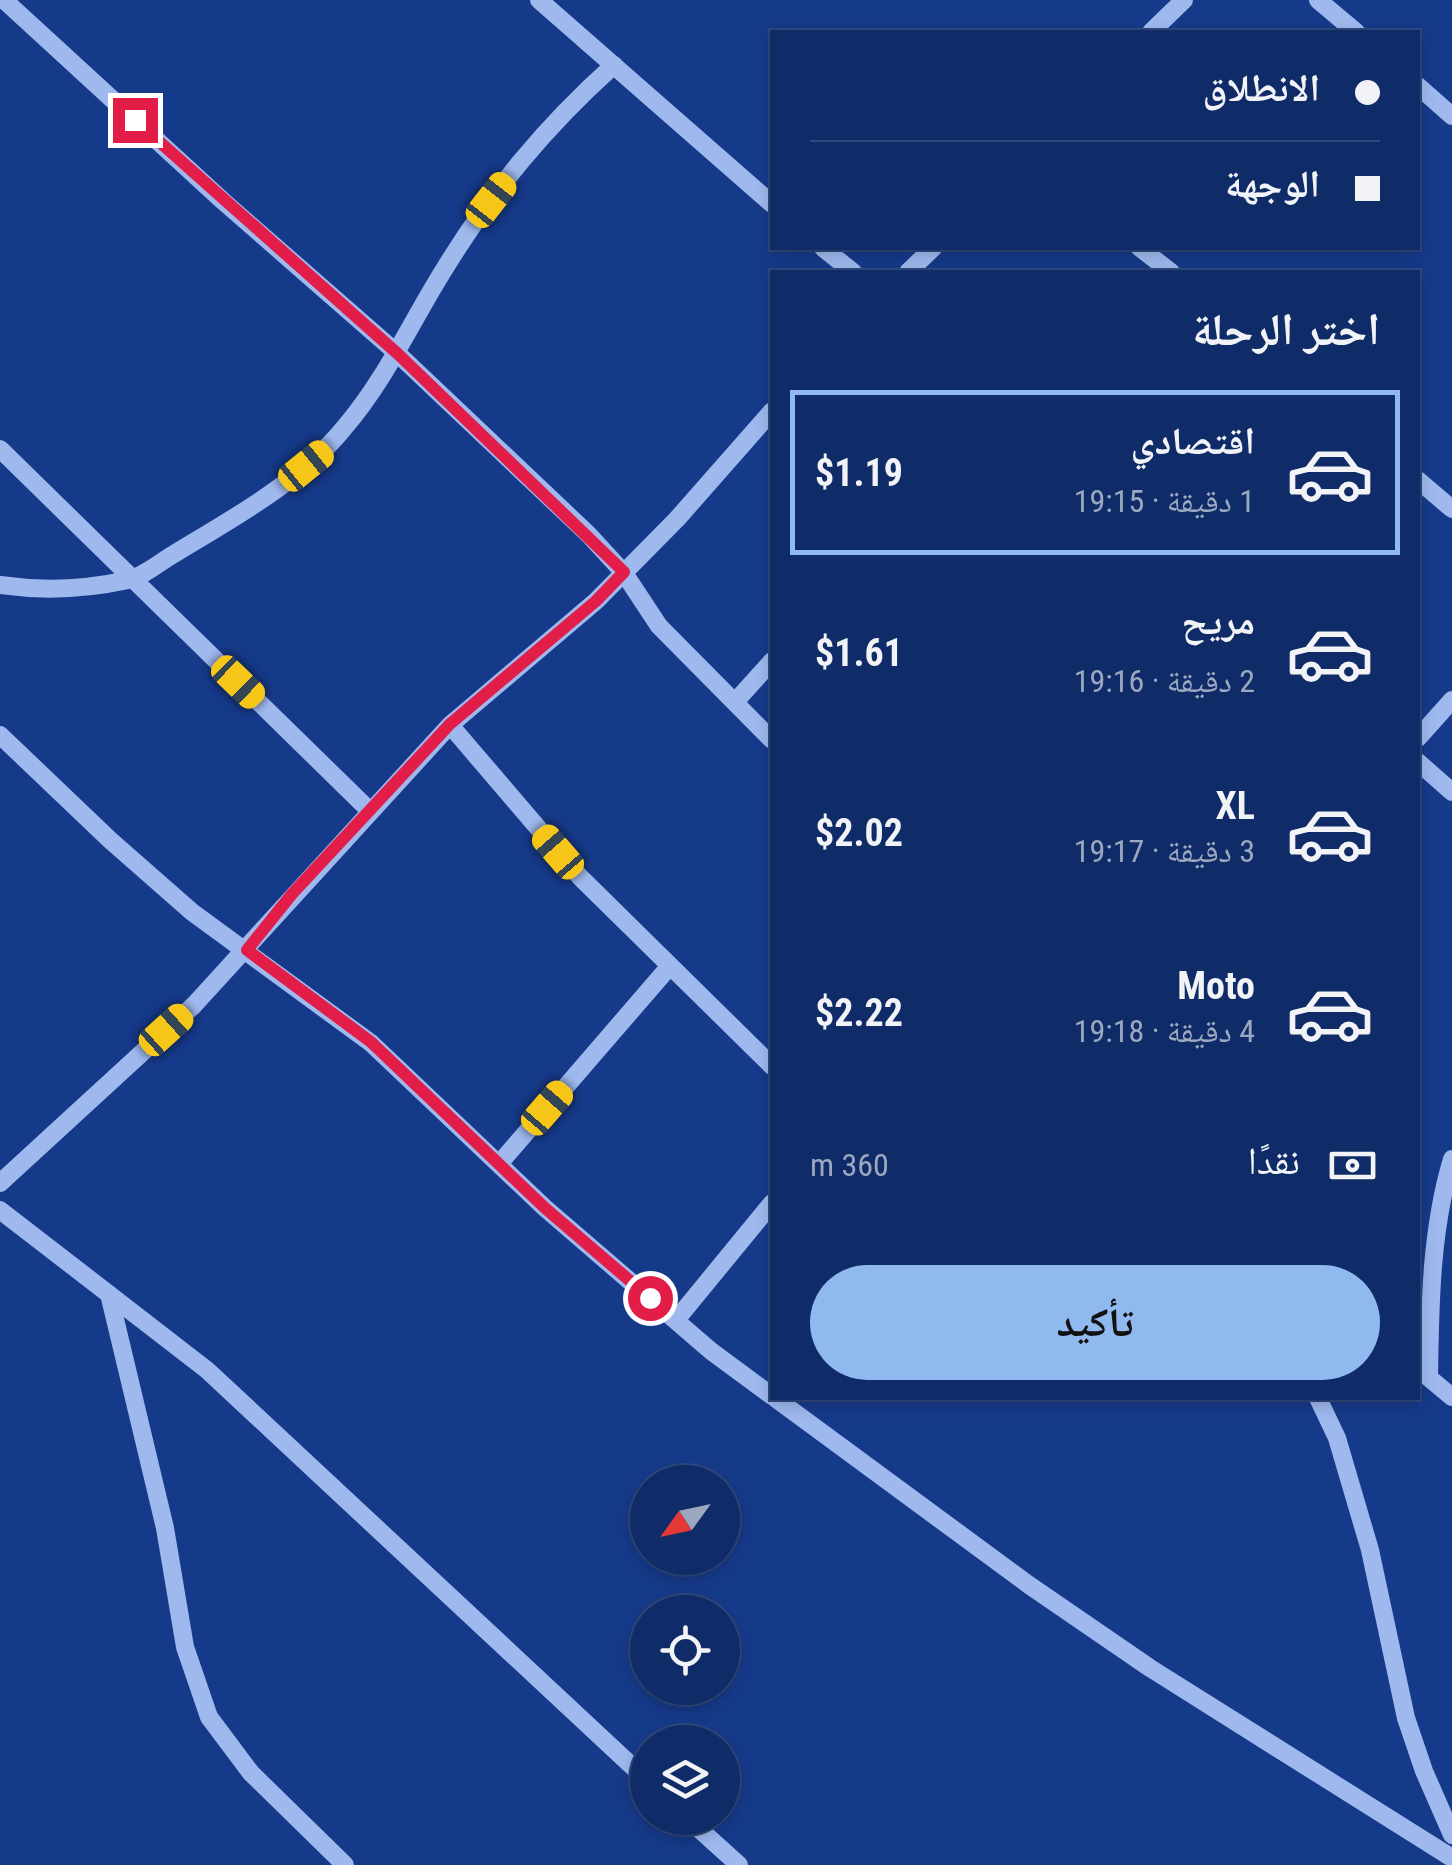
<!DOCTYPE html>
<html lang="ar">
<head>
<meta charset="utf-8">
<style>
	body { margin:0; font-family:"Roboto Condensed","Noto Naskh Arabic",sans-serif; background:#1e3871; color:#f1f3f6; direction:rtl; height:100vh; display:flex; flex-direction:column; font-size:38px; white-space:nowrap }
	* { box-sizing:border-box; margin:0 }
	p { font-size:32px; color:#9ca7c0 }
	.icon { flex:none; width:55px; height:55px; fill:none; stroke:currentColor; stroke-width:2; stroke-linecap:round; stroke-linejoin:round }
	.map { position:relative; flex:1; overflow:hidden; direction:ltr }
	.details { position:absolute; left:770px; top:270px; width:650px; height:1130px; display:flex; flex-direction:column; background:#102c68; border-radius:0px; box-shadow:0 5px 15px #0003,0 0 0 2px #30487c; direction:rtl }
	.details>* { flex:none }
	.guide { position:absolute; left:770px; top:30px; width:650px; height:220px; border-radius:0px; box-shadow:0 5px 15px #0003,0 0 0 2px #30487c; direction:rtl; display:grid; align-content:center; height:220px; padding:0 40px; background:#102c68 }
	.needle { width:65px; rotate:237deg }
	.buttons { position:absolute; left:630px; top:1465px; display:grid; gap:20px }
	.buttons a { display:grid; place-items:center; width:110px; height:110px; border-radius:50%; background:#102c68; box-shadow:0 5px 15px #0003,0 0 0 2px #30487c; font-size:50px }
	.end { position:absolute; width:45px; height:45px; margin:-22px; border:12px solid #e11d48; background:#fff; box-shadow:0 0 0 5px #fff }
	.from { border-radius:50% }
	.car { position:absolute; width:30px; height:60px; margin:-30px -15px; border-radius:12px; box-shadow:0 0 8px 2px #0007; background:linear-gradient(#f5c518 24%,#345 0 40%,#f5c518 0 76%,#345 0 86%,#f5c518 0) }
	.guide b { display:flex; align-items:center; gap:35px; height:95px; font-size:38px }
	.guide b+b { border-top:2px solid #30487c }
	.guide i { width:25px; height:25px; background:#f1f3f6 }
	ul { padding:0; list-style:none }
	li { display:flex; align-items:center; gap:30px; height:165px; margin:0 20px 15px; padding:0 20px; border:5px solid transparent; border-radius:0px }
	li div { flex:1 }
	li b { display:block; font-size:38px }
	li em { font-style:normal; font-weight:700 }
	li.current { border-color:#90b9f0 }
	li>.icon { width:90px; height:90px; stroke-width:1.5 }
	h2 { padding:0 40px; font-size:45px; line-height:120px }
	.pay { display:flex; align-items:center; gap:25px; height:110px; padding:0 40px; font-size:38px }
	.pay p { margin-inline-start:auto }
	.button { display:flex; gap:20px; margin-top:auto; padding:20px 40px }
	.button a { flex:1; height:115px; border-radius:60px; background:#90b9f0; color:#111; font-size:40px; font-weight:700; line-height:115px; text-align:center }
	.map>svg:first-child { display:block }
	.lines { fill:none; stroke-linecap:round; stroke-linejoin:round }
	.minor { stroke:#9fb9ef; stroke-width:18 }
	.route { stroke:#e11d48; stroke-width:12 }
</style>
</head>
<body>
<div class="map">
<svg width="1452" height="1865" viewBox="0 0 1452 1865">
	<rect width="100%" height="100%" fill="#163a8a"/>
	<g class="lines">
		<path class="minor" d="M4 0 223 201 398 354 589 535 624 573 659 626 772 740
			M539 0 772 204
			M1318 0 1356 32
			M1151 32 1184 0
			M1418 86 1452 116
			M823 248 853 272
			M1140 248 1171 272
			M908 272 933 248
			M0 449 370 811
			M1418 480 1452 509
			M0 585C41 591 87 589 128 580 144 576 160 562 174 554 233 518 300 482 344 428 386 379 411 322 445 268 493 190 545 127 614 65
			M735 702 772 661
			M450 725 580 877 772 1066
			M0 735 110 840 192 912 371 1043 545 1208 711 1351 772 1396
			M1418 738 1452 700
			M1418 762 1452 792
			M499 1164 669 967
			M0 1183 194 1005 450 725 596 601 677 519 772 411
			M0 1210 207 1370 648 1781
			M109 1294 165 1528 185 1647 209 1717 251 1773 345 1865
			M676 1320 772 1203
			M1422 1372 1452 1397
			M1429 1376C1430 1303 1431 1229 1452 1159
			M775 1398 1029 1585 1150 1668 1452 1858
			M1318 1398 1337 1438 1370 1550 1406 1718 1424 1771 1452 1835
			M687 1818 739 1865"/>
	</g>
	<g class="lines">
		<path class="route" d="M135 120 398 354 624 572 596 601 450 724 292 894 247 950 371 1042 545 1208 650 1298"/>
	</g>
</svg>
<div class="buttons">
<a><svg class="needle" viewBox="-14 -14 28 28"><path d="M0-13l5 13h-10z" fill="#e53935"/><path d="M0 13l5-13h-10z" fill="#9ca7c0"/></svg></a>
<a><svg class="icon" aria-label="locate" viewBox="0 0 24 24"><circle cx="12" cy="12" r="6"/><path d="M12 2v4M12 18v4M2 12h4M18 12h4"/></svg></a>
<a><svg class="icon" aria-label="layers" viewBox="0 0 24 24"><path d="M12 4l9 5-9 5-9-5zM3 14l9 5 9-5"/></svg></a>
</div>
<i class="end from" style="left:650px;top:1298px"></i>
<i class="end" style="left:135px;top:120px"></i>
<i class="car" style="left:491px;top:200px;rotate:38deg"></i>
<i class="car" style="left:306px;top:466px;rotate:51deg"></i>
<i class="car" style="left:238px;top:682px;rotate:134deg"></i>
<i class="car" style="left:558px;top:852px;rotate:319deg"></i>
<i class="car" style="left:166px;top:1030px;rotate:48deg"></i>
<i class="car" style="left:547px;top:1108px;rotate:41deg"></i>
<div class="guide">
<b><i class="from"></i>الانطلاق</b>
<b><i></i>الوجهة</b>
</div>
<section class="details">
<h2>اختر الرحلة</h2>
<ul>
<li class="current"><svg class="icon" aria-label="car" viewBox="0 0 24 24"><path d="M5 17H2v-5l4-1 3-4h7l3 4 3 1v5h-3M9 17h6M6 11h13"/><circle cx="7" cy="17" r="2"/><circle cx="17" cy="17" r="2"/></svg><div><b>اقتصادي</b><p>1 دقيقة · 19:15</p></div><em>$1.19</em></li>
<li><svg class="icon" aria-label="car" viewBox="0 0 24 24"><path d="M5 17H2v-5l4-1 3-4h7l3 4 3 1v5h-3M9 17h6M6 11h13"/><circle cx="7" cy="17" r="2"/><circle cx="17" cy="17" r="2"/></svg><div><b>مريح</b><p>2 دقيقة · 19:16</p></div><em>$1.61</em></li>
<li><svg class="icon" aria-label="car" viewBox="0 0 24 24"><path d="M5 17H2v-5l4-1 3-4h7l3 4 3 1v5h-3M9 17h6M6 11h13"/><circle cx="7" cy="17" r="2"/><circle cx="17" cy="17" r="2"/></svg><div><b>XL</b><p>3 دقيقة · 19:17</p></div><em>$2.02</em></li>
<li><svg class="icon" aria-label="car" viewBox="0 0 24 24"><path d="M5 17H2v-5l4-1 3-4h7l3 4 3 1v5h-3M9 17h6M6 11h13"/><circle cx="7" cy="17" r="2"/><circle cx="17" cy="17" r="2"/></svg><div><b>Moto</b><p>4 دقيقة · 19:18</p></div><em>$2.22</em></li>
</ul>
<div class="pay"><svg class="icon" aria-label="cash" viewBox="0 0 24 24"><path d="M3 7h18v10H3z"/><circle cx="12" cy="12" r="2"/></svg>نقدًا<p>360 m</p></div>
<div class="button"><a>تأكيد</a></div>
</section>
</div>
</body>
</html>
